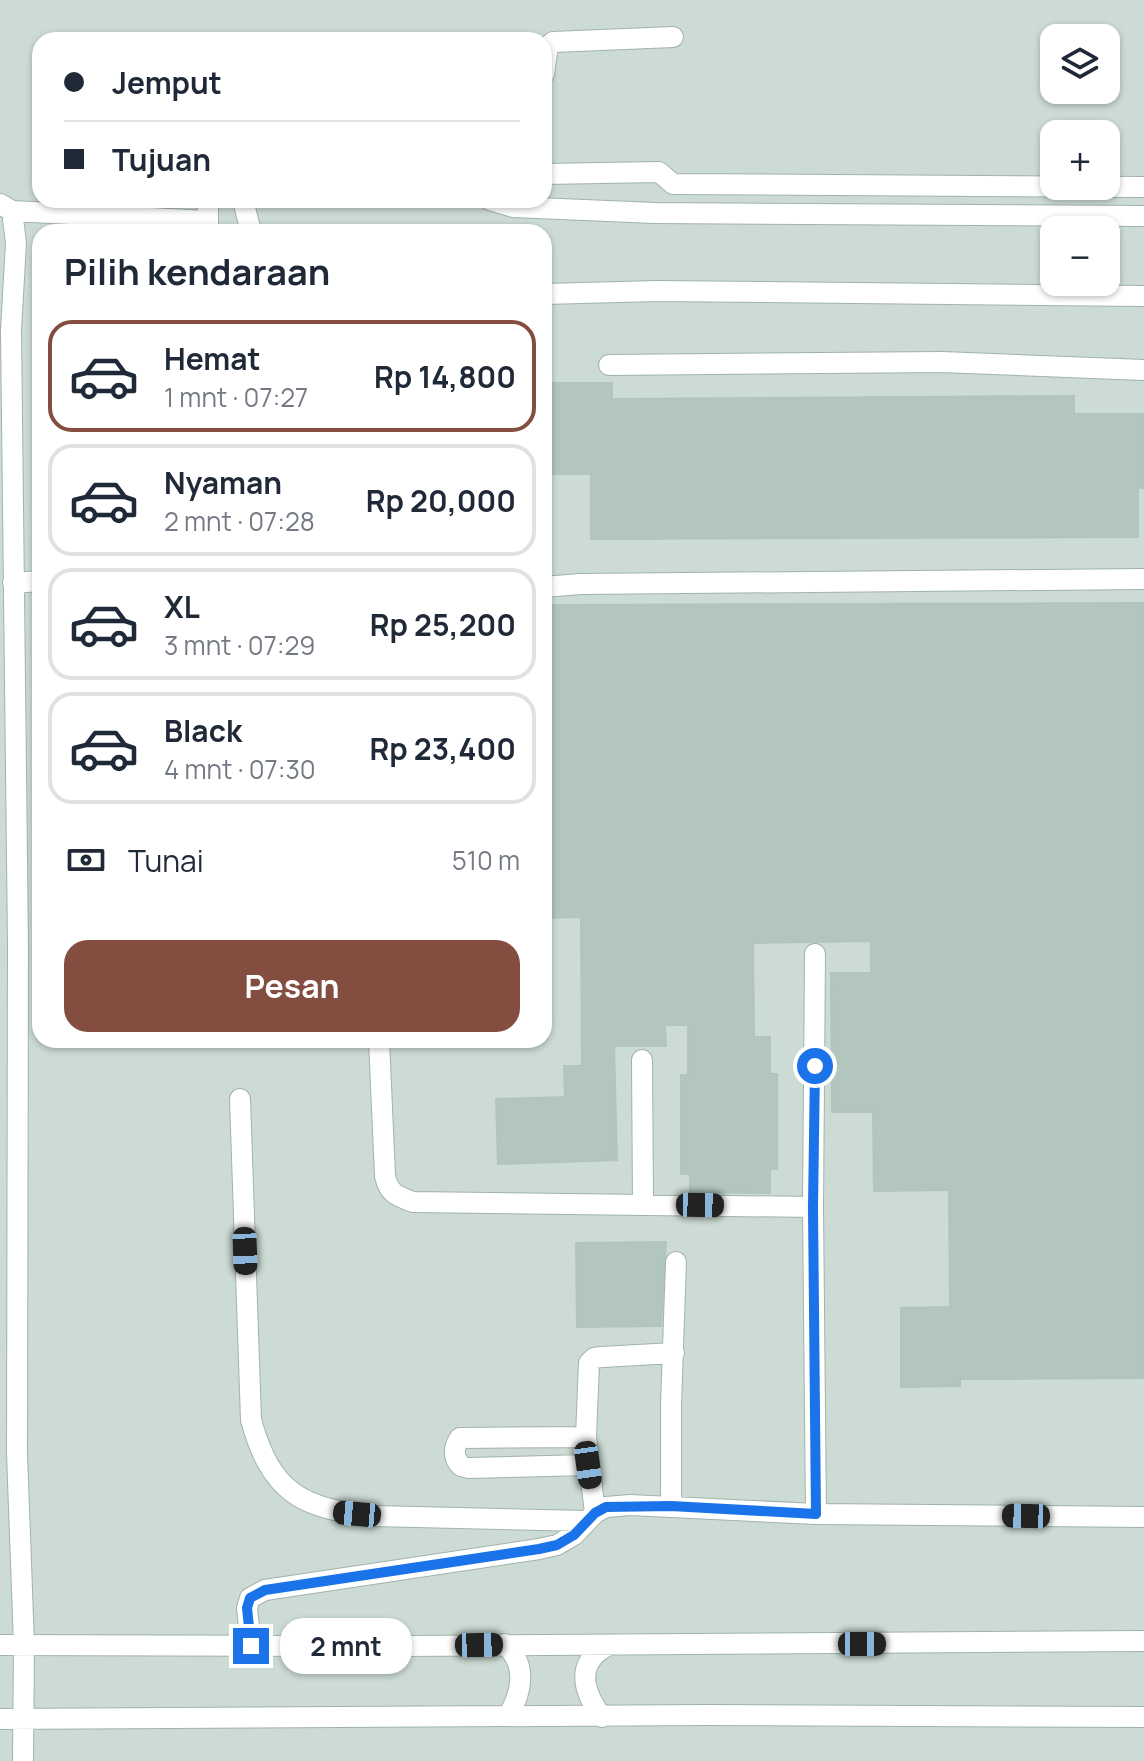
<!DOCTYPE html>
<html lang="id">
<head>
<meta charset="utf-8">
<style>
	body { margin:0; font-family:Manrope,sans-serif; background:#f6f6f7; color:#1f2937; height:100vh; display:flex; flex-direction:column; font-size:30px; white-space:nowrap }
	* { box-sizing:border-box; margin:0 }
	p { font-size:26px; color:#747a83 }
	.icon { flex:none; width:44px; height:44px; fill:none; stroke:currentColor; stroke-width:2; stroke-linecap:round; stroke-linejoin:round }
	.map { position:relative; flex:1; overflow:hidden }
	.details { position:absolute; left:32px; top:224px; width:520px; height:824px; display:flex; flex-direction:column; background:#fff; border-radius:24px; box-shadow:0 2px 6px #0004 }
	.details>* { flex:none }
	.hud { position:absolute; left:32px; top:32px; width:520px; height:176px; border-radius:24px; box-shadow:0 2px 6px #0004; display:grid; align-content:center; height:176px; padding:0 32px; background:#fff }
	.controls { position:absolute; left:1040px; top:24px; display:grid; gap:16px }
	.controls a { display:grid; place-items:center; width:80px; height:80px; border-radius:16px; background:#fff; box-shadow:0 2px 6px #0004; font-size:40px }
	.end { position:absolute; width:36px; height:36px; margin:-18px; border:10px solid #1a73e8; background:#fff; box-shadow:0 0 0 4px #fff }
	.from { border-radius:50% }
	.bubble { position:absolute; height:56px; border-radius:24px; background:#fff; box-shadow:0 2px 6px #0004; font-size:26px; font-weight:700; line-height:56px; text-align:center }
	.car { position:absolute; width:24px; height:48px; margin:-24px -12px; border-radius:10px; box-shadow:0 0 6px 2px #0007; background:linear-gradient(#222 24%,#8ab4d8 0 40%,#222 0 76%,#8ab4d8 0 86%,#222 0) }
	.hud b { display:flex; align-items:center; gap:28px; height:76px; font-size:30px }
	.hud b+b { border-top:2px solid #e0e1e3 }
	.hud i { width:20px; height:20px; background:#1f2937 }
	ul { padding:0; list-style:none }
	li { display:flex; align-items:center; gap:24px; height:112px; margin:0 16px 12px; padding:0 16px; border:4px solid #e0e1e3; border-radius:24px }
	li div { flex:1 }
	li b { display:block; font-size:30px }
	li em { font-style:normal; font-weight:700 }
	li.current { border-color:#834d40 }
	li>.icon { width:72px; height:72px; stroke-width:1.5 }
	h2 { padding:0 32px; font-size:36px; line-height:96px }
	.pay { display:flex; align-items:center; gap:20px; height:88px; padding:0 32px; font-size:30px }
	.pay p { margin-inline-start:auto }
	.primary-button { display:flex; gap:16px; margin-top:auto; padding:16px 32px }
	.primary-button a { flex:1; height:92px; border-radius:24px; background:#834d40; color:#fff; font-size:32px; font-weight:700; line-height:92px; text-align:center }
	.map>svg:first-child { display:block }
	.built { fill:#ccdbd4; fill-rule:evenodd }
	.building { fill:#b3c6be; stroke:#b0c5bd; stroke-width:2 }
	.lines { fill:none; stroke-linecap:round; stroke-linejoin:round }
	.minor-casing { stroke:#a1b3ac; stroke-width:22 }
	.minor { stroke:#fff; stroke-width:20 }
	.route { stroke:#1a73e8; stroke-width:10 }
</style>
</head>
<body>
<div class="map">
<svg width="1144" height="1761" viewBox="0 0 1144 1761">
	<rect width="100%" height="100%" fill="#deebe5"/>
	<path class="built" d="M0 0H1144V1761H0ZM1054 38H1106V90H1054ZM40 40H544V200H40ZM1054 134H1106V186H1054ZM1054 230H1106V282H1054ZM40 232H544V1040H40Z"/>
	<path class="building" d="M551 383H612V399L1074 396V414H1144V488H1138V537L591 539V474H551Z
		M1144 603V1378L960 1379V1386L901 1387V1308L950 1307 949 1190 874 1191 873 1112H832L831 973H871V941L753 943 754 1037H770V1074H777V1169H770V1193L690 1192V1174H681V1075H688V1025H665L666 1046H614L617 1160 498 1164 496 1099 565 1097 564 1066H582L581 917 544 918V605Z
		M666 1242 661 1326 577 1327 576 1243Z"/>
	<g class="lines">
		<g class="minor-casing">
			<path id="minor" d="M544 74 548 46 553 42 673 37
				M544 174 659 172 673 184 1144 187
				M243 200 251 232
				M490 200 513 207 655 213 1144 216
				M0 204 12 211 208 221
				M12 211 16 243 11 330 18 945 17 1453 24 1645 23 1761
				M208 232V200
				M544 294 657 291 1144 296
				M609 365 942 362 1144 370
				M13 583 40 581
				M544 587 580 584 1144 579
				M815 954 813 1207 816 1514
				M379 1040 385 1176C389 1194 397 1196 413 1202L813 1207
				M642 1060 643 1203
				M240 1099 251 1420C271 1492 301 1509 374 1516L587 1521
				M586 1437 460 1438C453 1447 453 1458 461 1466L469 1468 588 1465
				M671 1506V1405L676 1262
				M595 1513 586 1437 589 1363 594 1358 602 1357 674 1353
				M504 1644C528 1663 522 1693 508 1716
				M0 1645 405 1646 1144 1641
				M251 1646 247 1608 250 1598 265 1590 539 1549 557 1545 574 1535 595 1513 606 1507 630 1505 816 1514 1144 1517
				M602 1717C583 1692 574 1662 609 1645
				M0 1719 707 1715 1144 1717"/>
		</g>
		<use href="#minor" class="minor"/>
	</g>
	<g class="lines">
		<path class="route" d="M251 1646 247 1608 250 1598 265 1590 539 1549 557 1545 574 1535 595 1513 606 1507 671 1506 816 1514 813 1207 815 1066"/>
	</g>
</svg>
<div class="controls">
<a><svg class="icon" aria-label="layers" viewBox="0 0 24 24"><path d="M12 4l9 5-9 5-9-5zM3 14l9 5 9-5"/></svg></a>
<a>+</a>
<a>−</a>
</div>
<i class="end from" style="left:815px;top:1066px"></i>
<i class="end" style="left:251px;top:1646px"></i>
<div class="bubble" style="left:280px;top:1618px;width:132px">2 mnt</div>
<i class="car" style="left:700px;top:1205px;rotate:91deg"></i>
<i class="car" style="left:245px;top:1251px;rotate:178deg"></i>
<i class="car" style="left:588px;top:1465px;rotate:172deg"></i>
<i class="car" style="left:357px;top:1514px;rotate:275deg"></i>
<i class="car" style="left:1026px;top:1516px;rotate:271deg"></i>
<i class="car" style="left:862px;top:1644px;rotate:90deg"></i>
<i class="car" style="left:479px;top:1645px;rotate:89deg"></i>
<div class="hud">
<b><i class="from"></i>Jemput</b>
<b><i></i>Tujuan</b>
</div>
<section class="details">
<h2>Pilih kendaraan</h2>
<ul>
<li class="current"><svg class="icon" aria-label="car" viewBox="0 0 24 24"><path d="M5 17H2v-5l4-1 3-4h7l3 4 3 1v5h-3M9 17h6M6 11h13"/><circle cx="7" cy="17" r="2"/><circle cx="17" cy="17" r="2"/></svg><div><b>Hemat</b><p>1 mnt · 07:27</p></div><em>Rp 14,800</em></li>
<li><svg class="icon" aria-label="car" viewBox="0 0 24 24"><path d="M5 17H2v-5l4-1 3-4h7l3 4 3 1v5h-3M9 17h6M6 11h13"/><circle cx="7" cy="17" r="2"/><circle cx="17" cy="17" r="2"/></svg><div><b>Nyaman</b><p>2 mnt · 07:28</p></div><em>Rp 20,000</em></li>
<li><svg class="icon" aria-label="car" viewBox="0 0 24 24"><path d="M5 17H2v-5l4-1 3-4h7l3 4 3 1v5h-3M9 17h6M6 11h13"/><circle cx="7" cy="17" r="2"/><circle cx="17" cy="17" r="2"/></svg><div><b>XL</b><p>3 mnt · 07:29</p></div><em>Rp 25,200</em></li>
<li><svg class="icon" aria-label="car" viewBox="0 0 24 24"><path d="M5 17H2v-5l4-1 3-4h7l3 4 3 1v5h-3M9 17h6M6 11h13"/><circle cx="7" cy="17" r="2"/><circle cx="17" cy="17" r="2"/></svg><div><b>Black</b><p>4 mnt · 07:30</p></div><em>Rp 23,400</em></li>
</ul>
<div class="pay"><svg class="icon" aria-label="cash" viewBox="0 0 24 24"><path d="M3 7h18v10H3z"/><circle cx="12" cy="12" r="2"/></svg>Tunai<p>510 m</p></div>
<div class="primary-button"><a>Pesan</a></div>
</section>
</div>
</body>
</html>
